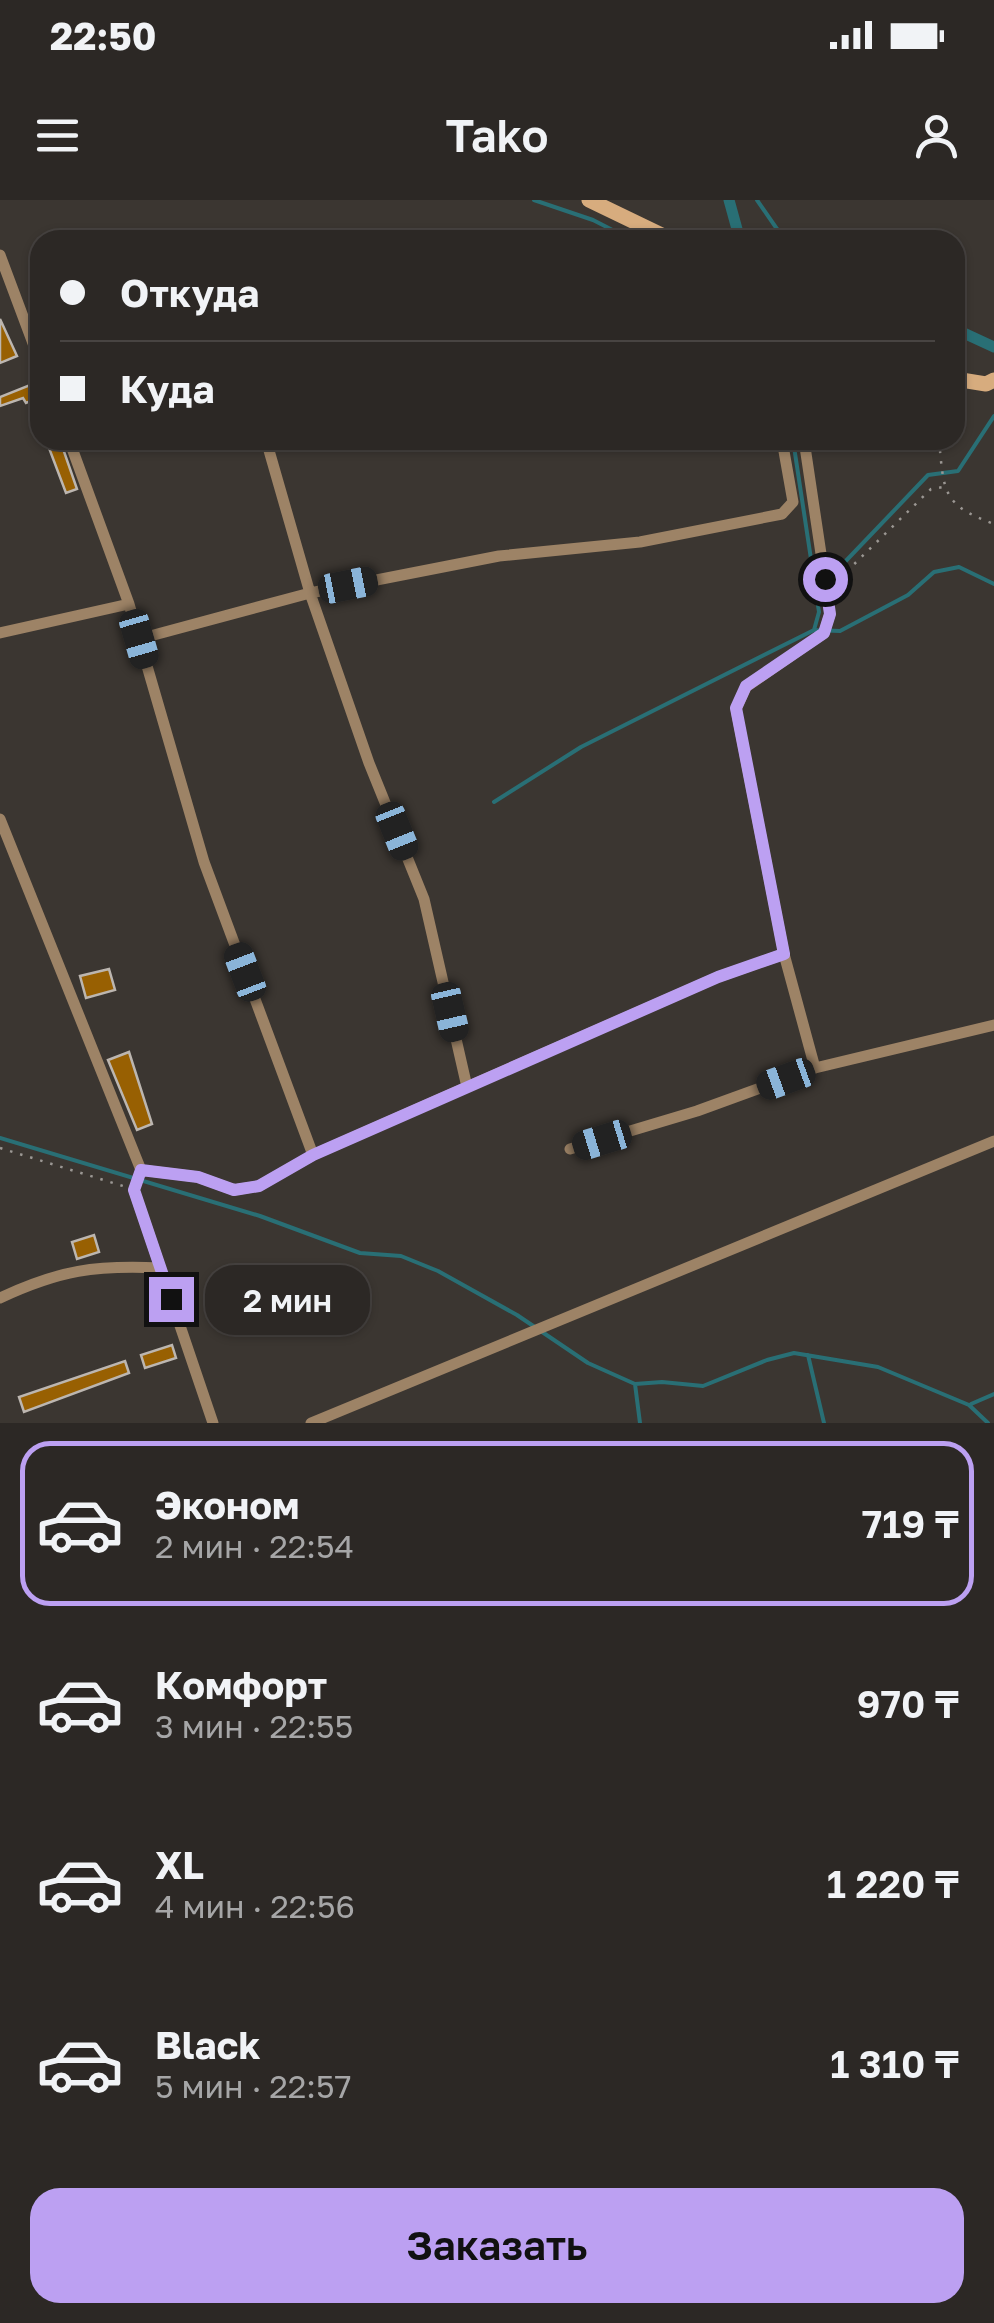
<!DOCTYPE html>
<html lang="ru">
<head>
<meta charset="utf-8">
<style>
	body { margin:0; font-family:"Golos Text",sans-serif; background:#34302d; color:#f1f3f6; height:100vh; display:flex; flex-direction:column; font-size:38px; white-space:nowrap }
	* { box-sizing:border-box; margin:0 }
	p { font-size:32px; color:#a6a6a7 }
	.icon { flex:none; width:55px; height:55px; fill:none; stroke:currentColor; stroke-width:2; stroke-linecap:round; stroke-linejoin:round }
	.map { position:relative; height:1223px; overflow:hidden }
	.panel { display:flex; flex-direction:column; background:#2c2825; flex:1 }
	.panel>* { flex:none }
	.banner { position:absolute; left:30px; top:30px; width:935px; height:220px; border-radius:30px; box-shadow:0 2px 8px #0004,0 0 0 2px #484442; display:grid; align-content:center; height:220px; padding:0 30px; background:#2c2825 }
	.end { position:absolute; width:45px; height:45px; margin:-22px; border:12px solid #bca0f2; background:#111; box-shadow:0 0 0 5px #111 }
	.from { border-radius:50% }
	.bubble { position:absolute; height:70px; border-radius:30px; background:#2c2825; box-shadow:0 2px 8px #0004,0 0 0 2px #484442; font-size:32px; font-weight:600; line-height:70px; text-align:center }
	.car { position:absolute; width:30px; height:60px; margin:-30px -15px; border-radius:12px; box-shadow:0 0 8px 2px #0007; background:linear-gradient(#222 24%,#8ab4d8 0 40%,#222 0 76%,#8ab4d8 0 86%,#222 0) }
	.banner b { display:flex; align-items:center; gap:35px; height:95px; font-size:38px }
	.banner b+b { border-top:2px solid #484442 }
	.banner i { width:25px; height:25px; background:#f1f3f6 }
	ul { padding:18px 0 0; list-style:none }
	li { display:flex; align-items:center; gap:30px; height:165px; margin:0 20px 15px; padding:0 10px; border:5px solid transparent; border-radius:30px }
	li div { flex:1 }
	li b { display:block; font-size:38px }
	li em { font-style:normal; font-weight:600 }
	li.current { border-color:#bca0f2 }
	li>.icon { width:90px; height:90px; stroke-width:1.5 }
	.button { display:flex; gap:20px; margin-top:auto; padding:20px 30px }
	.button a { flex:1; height:115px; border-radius:30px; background:#bca0f2; color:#111; font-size:40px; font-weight:600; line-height:115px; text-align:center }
	.status { display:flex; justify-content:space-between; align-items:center; height:70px; padding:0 50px; background:#2c2825; direction:ltr }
	.status svg { height:28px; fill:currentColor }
	header { display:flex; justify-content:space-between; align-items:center; height:130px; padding:0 30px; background:#2c2825; font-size:45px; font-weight:600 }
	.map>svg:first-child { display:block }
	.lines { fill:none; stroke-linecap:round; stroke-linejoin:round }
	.stream { stroke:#296f75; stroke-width:4 }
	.canal { stroke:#296f75; stroke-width:11 }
	.building { fill:#986002; stroke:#bcb6b0; stroke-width:2.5 }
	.path { stroke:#9b9793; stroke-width:2.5; stroke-dasharray:2.5 8; stroke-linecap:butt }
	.street { stroke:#9d8366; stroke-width:11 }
	.secondary { stroke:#d7ac7e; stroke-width:15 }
	.route { stroke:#bca0f2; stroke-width:12 }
</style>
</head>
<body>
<div class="status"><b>22:50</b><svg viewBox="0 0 49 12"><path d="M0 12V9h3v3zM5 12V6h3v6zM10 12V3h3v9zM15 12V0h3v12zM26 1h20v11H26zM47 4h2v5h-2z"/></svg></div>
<header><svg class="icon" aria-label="menu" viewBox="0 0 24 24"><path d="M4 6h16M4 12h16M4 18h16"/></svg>Tako<svg class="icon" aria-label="person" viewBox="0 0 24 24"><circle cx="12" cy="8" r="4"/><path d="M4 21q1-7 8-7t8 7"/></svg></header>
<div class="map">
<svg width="994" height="1223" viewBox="0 0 994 1223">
	<rect width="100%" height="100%" fill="#3b3631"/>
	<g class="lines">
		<path class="stream" d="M534 0 593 20 632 40
			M757 0 777 29 798 40
			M793 240 819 412 814 430
			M841 366 928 275 958 271 994 216
			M494 602 581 547 814 430 840 431 908 395 934 372 959 367 994 384
			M0 938 260 1016 360 1053 401 1056 438 1071 517 1115 588 1163 635 1184 662 1182 703 1186 767 1160 794 1153 878 1167 969 1205 988 1223
			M808 1155 824 1223
			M635 1184 640 1223
			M971 1204 994 1194"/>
		<path class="canal" d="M729 0 740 40
			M955 129 994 147"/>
	</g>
	<path class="building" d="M0 119 17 156 0 163Z
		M40 181V197L26 203 23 198 0 206V197Z
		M46 240H60L77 289 66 293Z
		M109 769 115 790 86 798 80 776Z
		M129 852 152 924 137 930 108 860Z
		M94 1035 99 1052 77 1059 72 1042Z
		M172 1145 176 1158 145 1168 141 1155Z
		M125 1161 129 1173 24 1212 19 1197Z"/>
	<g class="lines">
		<path class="path" d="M939 240C944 292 942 305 994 324
			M840 400V378L931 289 943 287
			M0 948 123 986"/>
		<path class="street" d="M0 55 40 162
			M69 240 129 404 204 662 313 955
			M266 240 310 393 369 563 424 699 467 887
			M804 240 830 414 824 433 746 487 736 509 784 754 815 868
			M0 433 129 404
			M139 439 310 393 499 356 640 342 782 314 793 302 782 240
			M0 619 141 970 134 990 213 1223
			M570 949 697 911 815 868 994 825
			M141 970 198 977 234 990 259 986 313 955 467 887 718 777 784 754
			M0 1098C60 1070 95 1065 160 1068
			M311 1223 994 941"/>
		<path class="secondary" d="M589 0 672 40
			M955 179 986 184 994 180"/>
	</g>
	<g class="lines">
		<path class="route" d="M171 1099 134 990 141 970 198 977 234 990 259 986 313 955 436 901 718 777 784 754 736 508 746 486 824 433 830 414 825 379"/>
	</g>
</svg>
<i class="end from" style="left:825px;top:379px"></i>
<i class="end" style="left:171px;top:1099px"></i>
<div class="bubble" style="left:205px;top:1065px;width:165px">2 мин</div>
<i class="car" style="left:348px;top:385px;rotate:79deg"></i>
<i class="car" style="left:139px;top:439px;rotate:164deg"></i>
<i class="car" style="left:397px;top:631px;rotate:158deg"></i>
<i class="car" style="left:245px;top:772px;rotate:339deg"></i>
<i class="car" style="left:450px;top:812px;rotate:167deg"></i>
<i class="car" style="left:786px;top:879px;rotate:250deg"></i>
<i class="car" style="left:602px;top:940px;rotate:253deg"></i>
<div class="banner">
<b><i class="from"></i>Откуда</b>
<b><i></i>Куда</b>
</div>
</div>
<section class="panel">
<ul>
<li class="current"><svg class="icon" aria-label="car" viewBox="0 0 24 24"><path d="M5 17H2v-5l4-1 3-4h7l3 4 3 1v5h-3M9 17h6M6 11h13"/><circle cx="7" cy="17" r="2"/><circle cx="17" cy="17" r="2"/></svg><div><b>Эконом</b><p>2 мин · 22:54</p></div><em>719 ₸</em></li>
<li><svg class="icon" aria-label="car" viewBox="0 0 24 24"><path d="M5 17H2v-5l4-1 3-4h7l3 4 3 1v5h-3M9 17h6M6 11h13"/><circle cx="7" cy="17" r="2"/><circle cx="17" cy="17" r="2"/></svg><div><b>Комфорт</b><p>3 мин · 22:55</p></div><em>970 ₸</em></li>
<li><svg class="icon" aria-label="car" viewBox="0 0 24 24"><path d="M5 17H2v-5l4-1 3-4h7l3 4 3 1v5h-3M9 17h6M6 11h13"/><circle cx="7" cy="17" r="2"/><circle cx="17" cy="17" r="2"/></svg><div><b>XL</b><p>4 мин · 22:56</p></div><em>1 220 ₸</em></li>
<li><svg class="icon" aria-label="car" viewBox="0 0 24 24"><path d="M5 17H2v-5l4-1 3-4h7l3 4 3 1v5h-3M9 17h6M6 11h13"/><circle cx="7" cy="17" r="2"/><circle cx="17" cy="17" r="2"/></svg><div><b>Black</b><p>5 мин · 22:57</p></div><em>1 310 ₸</em></li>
</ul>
<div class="button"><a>Заказать</a></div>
</section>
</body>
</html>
